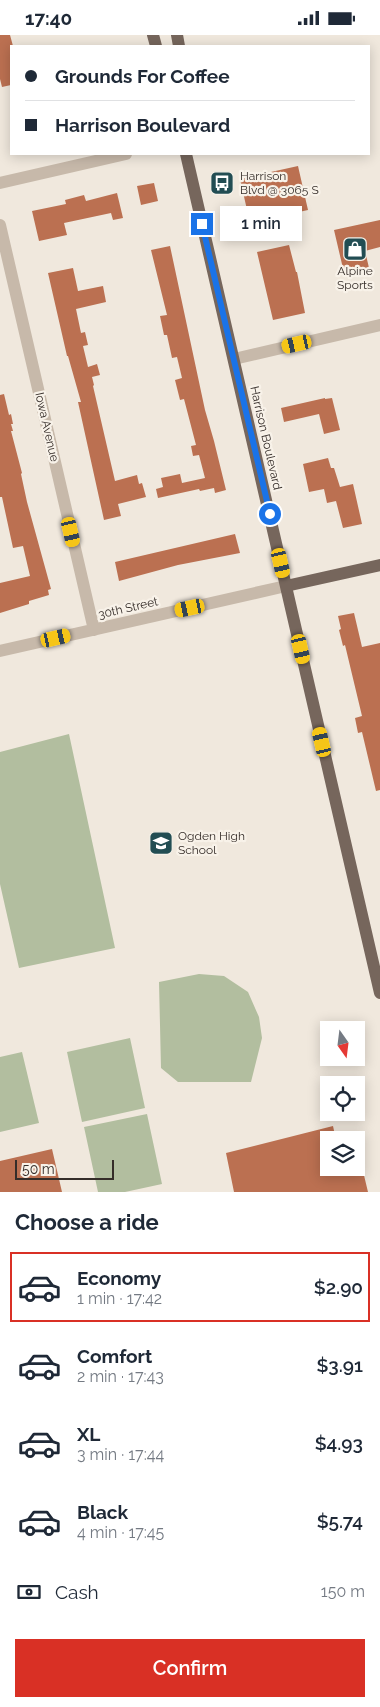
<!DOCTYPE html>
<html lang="en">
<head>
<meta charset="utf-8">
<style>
	body { margin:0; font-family:Raleway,sans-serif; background:#f2f2f3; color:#1f2937; height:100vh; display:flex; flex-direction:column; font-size:19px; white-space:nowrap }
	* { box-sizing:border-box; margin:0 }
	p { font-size:16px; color:#747a83 }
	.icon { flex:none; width:28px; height:28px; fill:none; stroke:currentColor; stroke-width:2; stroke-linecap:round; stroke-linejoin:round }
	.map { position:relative; height:1157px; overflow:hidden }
	.panel { display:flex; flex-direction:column; background:#fff; flex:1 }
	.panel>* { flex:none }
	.guide { position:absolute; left:10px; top:10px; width:360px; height:110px; border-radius:0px; box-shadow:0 2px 12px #0003; display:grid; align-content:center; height:110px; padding:0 15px; background:#fff }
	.needle { width:32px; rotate:166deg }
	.buttons { position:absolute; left:320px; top:986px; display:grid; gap:10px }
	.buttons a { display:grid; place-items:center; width:45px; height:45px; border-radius:0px; background:#fff; box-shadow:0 2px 12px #0003; font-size:25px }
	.scale { position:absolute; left:15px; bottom:12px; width:99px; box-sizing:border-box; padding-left:5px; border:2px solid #352d29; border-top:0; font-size:14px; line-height:18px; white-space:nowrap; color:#352d29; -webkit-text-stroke:4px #f8f2e9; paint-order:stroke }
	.end { position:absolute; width:22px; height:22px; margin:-11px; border:6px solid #1a73e8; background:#fff; box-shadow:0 0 0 2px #fff }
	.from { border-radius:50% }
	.bubble { position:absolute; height:35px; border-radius:0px; background:#fff; box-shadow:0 2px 12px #0003; font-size:16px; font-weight:600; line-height:35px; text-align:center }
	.car { position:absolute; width:15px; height:30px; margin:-15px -8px; border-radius:6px; box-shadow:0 0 4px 1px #0007; background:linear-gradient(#f5c518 24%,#345 0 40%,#f5c518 0 76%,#345 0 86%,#f5c518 0) }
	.guide b { display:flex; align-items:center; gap:18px; height:48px; font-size:19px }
	.guide b+b { border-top:1px solid #e0e1e3 }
	.guide i { width:12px; height:12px; background:#1f2937 }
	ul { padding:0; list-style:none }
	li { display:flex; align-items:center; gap:15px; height:70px; margin:0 10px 8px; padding:0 5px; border:2px solid transparent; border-radius:0px }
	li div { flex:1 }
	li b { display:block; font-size:19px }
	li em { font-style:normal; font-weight:600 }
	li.selected { border-color:#d93025 }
	li>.icon { width:45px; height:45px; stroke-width:1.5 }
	h2 { padding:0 15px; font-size:22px; line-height:60px }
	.pay { display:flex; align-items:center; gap:12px; height:55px; padding:0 15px; font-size:19px }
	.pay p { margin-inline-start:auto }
	.primary-button { display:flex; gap:10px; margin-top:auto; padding:10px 15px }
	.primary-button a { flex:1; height:58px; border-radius:0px; background:#d93025; color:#fff; font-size:20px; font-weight:600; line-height:58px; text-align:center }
	.status { display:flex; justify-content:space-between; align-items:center; height:35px; padding:0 25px; background:#fff; direction:ltr }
	.status svg { height:14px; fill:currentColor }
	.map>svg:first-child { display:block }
	.green { fill:#b2be9f }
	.building { fill:#bb7051 }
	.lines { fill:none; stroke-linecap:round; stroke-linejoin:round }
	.minor { stroke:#c7b9aa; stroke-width:12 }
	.major { stroke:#76665c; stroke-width:12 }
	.route { stroke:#1a73e8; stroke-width:6 }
	.labels { text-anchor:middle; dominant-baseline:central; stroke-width:4.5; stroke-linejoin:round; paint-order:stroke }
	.poi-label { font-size:12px; fill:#352d29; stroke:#f8f2e9; text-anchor:start }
	.street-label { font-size:12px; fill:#352d29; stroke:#f8f2e9 }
</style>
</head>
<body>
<div class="status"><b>17:40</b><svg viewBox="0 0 49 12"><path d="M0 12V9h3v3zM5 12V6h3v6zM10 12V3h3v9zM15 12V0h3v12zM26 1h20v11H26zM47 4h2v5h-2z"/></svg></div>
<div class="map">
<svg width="380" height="1157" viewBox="0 0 380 1157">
	<rect width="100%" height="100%" fill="#f0e8dd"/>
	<path class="green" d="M69 699 115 913 19 933 0 849V717Z
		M199 939 224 941 248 957 259 982 262 1003 251 1047H178L161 1033 159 947Z
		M130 1003 145 1073 82 1087 67 1017Z
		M22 1017 39 1088 0 1097V1022Z
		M147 1079 162 1149 125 1157H98L84 1092Z"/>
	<path class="building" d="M0 0H10L13 11H11V50L2 52 0 44Z
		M298 131 308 175 250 188 240 144Z
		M154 148 158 166 141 170 137 151Z
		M117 158 123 183 113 185 111 178 64 188 67 200 39 206 32 176 66 169 65 165 84 160 86 166Z
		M380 185V212L365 216 370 237 345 242 334 195Z
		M289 210 296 237H297L305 278 273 285 257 217Z
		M170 211 205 375 214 406 226 455 215 458 214 453 200 456 199 454 158 463 156 454 163 452 161 443 180 439 182 448 205 443 199 420 193 421 191 411 196 410 184 364 180 365 175 345 182 343 177 322 172 323 167 300H164L160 281 167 280 151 215Z
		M73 233 78 256 103 251 106 267 76 274 81 298 85 297 88 310 83 311 88 332 97 329 100 340 92 342 94 350 93 351 115 446 137 440 139 449 142 448 146 462 118 469 121 481 104 485 78 367H81L68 321H67L48 238Z
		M4 359 9 380 11 379 13 389H11L13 396H11L22 438 21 439 27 467 51 554 48 555 49 560 29 566V569L0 578V548L30 541 23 511 13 513 2 462H0V360Z
		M325 363V364L332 363 340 395 324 399 319 379 284 387 281 373Z
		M328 423 331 433H334L340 452 353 449 362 489 343 493 336 466 327 468 324 454 309 457 303 429Z
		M235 499 240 518 178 530 119 546 115 527Z
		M354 578 362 612 380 608V755L376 756 362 697 358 698 355 683 362 681 345 610 343 611 339 595 341 594 338 581Z
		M333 1091 336 1105H329V1132H362L368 1157H234L226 1118Z
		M52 1114 62 1157H0V1126Z"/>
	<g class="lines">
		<path class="minor" d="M0 148 126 119
			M0 190 94 595
			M234 324 380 290
			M0 616 286 551"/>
		<path class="major" d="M153 0 156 11
			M177 0 179 11
			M186 119 380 958
			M286 551 380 530"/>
	</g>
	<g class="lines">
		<path class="route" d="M202 189 270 479"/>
	</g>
	<defs>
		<g id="bus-square" transform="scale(1.25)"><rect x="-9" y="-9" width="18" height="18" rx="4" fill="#224d53" stroke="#f8f2e9"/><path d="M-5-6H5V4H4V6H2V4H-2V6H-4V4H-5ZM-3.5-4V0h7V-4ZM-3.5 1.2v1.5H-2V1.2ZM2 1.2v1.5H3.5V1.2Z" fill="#fff"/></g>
		<g id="shop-square" transform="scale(1.25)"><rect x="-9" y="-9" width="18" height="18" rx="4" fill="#224d53" stroke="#f8f2e9"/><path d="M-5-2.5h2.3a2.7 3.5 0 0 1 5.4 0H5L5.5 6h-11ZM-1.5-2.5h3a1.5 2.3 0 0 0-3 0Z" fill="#fff"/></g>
		<g id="school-square" transform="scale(1.25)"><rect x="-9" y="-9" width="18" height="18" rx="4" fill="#224d53" stroke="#f8f2e9"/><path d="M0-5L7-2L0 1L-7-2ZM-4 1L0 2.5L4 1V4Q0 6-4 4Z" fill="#fff"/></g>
	</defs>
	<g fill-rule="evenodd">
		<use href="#bus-square" x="222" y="148"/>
		<use href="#shop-square" x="355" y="214"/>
		<use href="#school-square" x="161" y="808"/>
	</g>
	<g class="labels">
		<g class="poi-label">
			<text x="240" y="141">Harrison<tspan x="240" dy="14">Blvd @ 3065 S</tspan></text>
			<text x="355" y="236" text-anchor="middle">Alpine<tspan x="355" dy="14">Sports</tspan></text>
			<text x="178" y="801">Ogden High<tspan x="178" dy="14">School</tspan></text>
		</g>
		<g class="street-label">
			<text transform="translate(47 392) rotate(77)">Iowa Avenue</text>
			<text transform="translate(266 403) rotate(77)">Harrison Boulevard</text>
			<text transform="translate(128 573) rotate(-13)">30th Street</text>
		</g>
	</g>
</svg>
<div class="buttons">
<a><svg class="needle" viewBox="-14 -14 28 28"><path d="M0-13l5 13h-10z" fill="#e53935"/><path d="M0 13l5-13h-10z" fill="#747a83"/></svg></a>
<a><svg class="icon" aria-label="locate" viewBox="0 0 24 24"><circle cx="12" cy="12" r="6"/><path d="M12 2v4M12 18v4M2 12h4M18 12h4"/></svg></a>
<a><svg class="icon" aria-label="layers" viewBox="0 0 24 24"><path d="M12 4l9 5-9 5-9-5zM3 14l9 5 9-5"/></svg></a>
</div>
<div class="scale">50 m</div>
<i class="end from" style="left:270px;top:479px"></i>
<i class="end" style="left:202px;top:189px"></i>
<div class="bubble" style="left:220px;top:171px;width:82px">1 min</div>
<i class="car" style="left:297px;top:309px;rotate:257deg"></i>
<i class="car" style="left:71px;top:497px;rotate:167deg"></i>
<i class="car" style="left:281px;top:528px;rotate:167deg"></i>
<i class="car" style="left:190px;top:573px;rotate:258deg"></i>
<i class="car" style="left:56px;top:603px;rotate:77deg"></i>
<i class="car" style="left:301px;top:614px;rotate:167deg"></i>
<i class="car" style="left:322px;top:707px;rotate:347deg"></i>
<div class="guide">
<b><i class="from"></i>Grounds For Coffee</b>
<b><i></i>Harrison Boulevard</b>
</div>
</div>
<section class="panel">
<h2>Choose a ride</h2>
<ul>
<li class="selected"><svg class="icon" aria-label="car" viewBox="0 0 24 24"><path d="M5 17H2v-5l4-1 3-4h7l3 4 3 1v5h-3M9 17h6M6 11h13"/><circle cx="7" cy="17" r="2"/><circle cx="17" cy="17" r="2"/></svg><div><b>Economy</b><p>1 min · 17:42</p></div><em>$2.90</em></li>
<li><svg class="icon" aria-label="car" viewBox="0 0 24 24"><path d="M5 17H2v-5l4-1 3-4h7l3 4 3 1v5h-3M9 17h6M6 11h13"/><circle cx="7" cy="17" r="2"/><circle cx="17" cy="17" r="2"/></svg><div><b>Comfort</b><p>2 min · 17:43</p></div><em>$3.91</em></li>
<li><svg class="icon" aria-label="car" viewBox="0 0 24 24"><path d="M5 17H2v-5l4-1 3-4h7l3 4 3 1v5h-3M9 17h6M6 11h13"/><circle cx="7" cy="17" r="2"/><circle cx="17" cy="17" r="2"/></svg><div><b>XL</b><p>3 min · 17:44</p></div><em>$4.93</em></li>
<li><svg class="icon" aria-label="car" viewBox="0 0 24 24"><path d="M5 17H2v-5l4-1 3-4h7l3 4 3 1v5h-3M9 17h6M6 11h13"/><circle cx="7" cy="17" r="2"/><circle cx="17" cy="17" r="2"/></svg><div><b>Black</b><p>4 min · 17:45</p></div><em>$5.74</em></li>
</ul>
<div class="pay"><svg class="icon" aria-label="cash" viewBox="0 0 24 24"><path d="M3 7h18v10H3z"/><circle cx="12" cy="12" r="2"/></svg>Cash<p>150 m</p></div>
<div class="primary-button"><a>Confirm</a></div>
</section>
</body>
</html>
